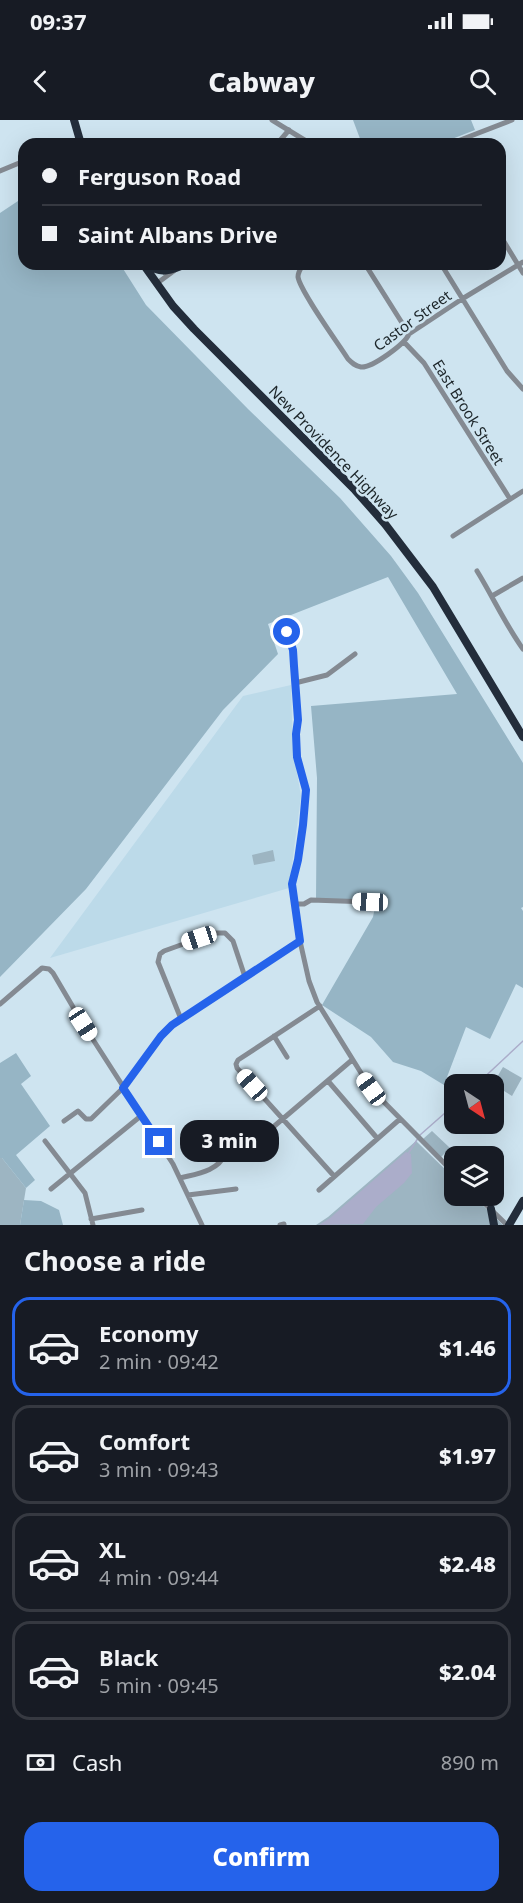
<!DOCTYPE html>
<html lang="en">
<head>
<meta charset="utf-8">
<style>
	body { margin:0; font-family:"Noto Sans",sans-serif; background:#20242c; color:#f1f3f6; height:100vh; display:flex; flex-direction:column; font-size:22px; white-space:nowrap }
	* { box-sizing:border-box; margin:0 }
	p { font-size:20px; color:#9ea1a6 }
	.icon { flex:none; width:33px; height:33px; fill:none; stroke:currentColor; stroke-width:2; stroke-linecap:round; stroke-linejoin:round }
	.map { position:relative; height:1105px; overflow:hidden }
	.panel { display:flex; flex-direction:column; background:#171b24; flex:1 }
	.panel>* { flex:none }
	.guide { position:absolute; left:18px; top:18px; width:488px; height:132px; border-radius:18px; box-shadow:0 6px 24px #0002; display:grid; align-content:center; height:132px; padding:0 24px; background:#171b24 }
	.needle { width:39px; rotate:144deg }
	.tools { position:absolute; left:444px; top:954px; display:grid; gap:12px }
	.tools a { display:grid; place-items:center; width:60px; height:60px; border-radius:12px; background:#171b24; box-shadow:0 6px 24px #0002; font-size:30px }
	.end { position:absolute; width:27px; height:27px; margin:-14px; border:8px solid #2563eb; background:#fff; box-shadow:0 0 0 3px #fff }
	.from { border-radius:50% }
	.bubble { position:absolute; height:42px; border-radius:18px; background:#171b24; box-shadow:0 6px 24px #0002; font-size:20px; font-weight:800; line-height:42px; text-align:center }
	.car { position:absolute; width:18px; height:36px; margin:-18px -9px; border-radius:8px; box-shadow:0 0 4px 2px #0007; background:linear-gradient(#fff 24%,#345 0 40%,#fff 0 76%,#345 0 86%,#fff 0) }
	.guide b { display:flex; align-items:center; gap:21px; height:57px; font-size:22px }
	.guide b+b { border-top:2px solid #363941 }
	.guide i { width:15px; height:15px; background:#f1f3f6 }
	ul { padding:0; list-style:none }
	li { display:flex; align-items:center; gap:18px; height:99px; margin:0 12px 9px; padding:0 12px; border:3px solid #363941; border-radius:18px }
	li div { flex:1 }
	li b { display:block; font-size:22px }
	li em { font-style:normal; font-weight:800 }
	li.selected { border-color:#2563eb }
	li>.icon { width:54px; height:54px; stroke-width:1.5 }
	h2 { padding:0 24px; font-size:27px; line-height:72px }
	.pay { display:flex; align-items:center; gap:15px; height:66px; padding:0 24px; font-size:22px }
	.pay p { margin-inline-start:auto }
	.cta { display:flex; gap:12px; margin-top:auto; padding:12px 24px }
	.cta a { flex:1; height:69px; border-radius:18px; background:#2563eb; color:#fff; font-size:24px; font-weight:800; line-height:69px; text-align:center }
	.status { display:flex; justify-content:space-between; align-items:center; height:42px; padding:0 30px; background:#171b24; direction:ltr }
	.status svg { height:16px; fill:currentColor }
	header { display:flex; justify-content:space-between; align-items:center; height:78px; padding:0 24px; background:#171b24; font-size:27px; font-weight:800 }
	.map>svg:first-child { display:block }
	.built { fill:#bcdae9 }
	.green { fill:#9db5c2 }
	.forest { fill:#96b5c5 }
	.water { fill:#abadca }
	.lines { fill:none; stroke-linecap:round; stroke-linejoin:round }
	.stream { stroke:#abadca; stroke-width:1.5 }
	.minor { stroke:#848a92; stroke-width:5 }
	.highway { stroke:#232d3b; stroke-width:8 }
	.route { stroke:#2563eb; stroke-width:8 }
	.labels { text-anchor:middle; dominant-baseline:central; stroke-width:5; stroke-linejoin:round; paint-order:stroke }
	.street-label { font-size:15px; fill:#1c2529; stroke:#cee4f0 }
</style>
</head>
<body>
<div class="status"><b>09:37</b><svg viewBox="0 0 49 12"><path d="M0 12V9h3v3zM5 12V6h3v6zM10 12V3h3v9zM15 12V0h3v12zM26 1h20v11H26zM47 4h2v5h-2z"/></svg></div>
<header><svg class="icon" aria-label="back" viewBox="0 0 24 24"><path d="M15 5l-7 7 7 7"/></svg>Cabway<svg class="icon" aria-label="search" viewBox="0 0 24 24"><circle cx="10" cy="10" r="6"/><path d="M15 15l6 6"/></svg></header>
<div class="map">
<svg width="523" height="1105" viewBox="0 0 523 1105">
	<rect width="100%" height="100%" fill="#cee4f0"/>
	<path class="built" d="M291 565 293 630 301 676 289 768 50 838 243 576Z"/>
	<path class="green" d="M273 730 275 741 254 745 252 735Z
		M503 947 522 958 512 976 493 964Z
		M432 1011 450 1028 441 1037 423 1019Z
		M416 1021 454 1058V1076H473L503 1105H316L328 1097Z
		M0 1038H2L26 1068 20 1105H0Z"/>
	<path class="forest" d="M353 0H471L475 10 439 24H362Z
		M24 77V144H120L146 185 248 289 340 378 391 436 418 473 523 643V787L521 788 523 791V868L516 864 490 919 466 907 444 965 421 951 393 942 371 917 322 885 373 797 375 787 368 783 316 779 317 658 311 586 457 574 388 457 268 504 278 534 223 590 86 769 0 857V93Z
		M16 933 31 956 21 964 50 1006 16 1035 35 1060 26 1068 2 1038H0V943Z
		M24 1080 41 1081 59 1090 63 1105H20Z"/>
	<path class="water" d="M406 1032 411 1034 412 1053 404 1063 376 1087 363 1104 319 1105 330 1098Z"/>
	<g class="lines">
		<path class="stream" d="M477 964 523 921
			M408 1034 420 1015 454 985"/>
		<path class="minor" d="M272 0 311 24
			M277 24 289 10
			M450 24 512 0
			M0 51 24 41
			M500 115 523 153
			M304 144C301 148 298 151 298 157 300 171 338 223 348 239 352 243 355 246 361 247 372 248 405 224 409 214L462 179 523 142
			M365 144 409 214
			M441 144 507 251 523 269
			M156 164 175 150
			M404 222 424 243 510 379
			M453 416 523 371
			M477 451C493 477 505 504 523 529
			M492 476 523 458
			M280 499 287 512 293 530 298 600 296 614 298 637 306 670 303 705 298 740 292 764 300 821 309 861 317 882 371 969 454 1053
			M295 563 327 555 355 534
			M295 784H304L311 780 370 782
			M0 884 42 848 49 849 53 853 83 904 173 1044 202 1105
			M320 886 238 940 236 944 237 948 334 1056
			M181 899 158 842 160 834 164 831 214 813H225L233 821 245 857
			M274 916 287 937
			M328 961 377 1018
			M64 1001 78 991 86 999H91L123 968 168 908 300 821
			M265 1014 352 940
			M45 1021 85 1073 93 1105
			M180 1058C195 1054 219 1051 224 1035
			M51 1069 142 995
			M319 1070 400 999
			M188 1075 236 1069
			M477 1076 507 1105
			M91 1099 142 1090
			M280 1105 284 1104"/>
		<path class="highway" d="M74 0 81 24
			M143 144 173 186 194 209 355 370 385 404 433 467 523 617
			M146 144C160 153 166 152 181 146
			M491 1089 494 1105
			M509 1105 523 1081"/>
	</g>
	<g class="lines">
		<path class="route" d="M159 1022 123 968 161 916 172 905 300 821 292 764 298 740 303 705 306 670 297 637 296 614 298 600 294 546 293 530 287 512"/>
	</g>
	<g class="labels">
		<g class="street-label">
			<text transform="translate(412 200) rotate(-36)">Castor Street</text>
			<text transform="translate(469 292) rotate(58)">East Brook Street</text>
			<text transform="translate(334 332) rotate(46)">New Providence Highway</text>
		</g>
	</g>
</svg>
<div class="tools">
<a><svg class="needle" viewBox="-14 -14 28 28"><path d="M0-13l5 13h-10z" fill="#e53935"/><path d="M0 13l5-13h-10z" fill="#9ea1a6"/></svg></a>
<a><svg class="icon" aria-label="layers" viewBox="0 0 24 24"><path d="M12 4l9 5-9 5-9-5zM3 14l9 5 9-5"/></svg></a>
</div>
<i class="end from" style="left:287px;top:512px"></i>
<i class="end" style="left:159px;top:1022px"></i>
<div class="bubble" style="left:180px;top:1000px;width:99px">3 min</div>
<i class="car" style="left:370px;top:782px;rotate:272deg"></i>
<i class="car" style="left:199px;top:818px;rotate:252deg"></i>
<i class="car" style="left:83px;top:904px;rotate:147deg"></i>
<i class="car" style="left:252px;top:965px;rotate:318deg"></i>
<i class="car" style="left:371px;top:969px;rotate:324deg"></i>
<div class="guide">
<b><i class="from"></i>Ferguson Road</b>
<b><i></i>Saint Albans Drive</b>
</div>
</div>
<section class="panel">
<h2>Choose a ride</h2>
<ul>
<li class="selected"><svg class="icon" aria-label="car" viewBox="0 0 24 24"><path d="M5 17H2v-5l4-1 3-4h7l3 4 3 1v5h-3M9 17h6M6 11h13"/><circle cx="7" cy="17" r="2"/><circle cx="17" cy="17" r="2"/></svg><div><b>Economy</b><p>2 min · 09:42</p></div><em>$1.46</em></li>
<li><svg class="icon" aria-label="car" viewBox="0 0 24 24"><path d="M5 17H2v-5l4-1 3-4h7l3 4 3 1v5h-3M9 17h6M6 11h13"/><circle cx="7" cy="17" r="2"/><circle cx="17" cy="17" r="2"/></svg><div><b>Comfort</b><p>3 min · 09:43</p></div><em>$1.97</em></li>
<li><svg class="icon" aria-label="car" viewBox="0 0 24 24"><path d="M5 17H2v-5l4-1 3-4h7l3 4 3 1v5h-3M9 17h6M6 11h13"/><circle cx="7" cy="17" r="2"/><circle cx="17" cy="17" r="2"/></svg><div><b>XL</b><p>4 min · 09:44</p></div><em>$2.48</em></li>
<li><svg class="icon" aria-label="car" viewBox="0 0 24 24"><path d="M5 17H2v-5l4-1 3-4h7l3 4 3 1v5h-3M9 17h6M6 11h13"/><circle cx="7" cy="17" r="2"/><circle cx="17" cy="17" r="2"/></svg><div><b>Black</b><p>5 min · 09:45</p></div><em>$2.04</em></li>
</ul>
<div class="pay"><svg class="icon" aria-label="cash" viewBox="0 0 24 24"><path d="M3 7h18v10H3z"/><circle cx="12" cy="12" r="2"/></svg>Cash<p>890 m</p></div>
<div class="cta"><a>Confirm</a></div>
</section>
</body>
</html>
